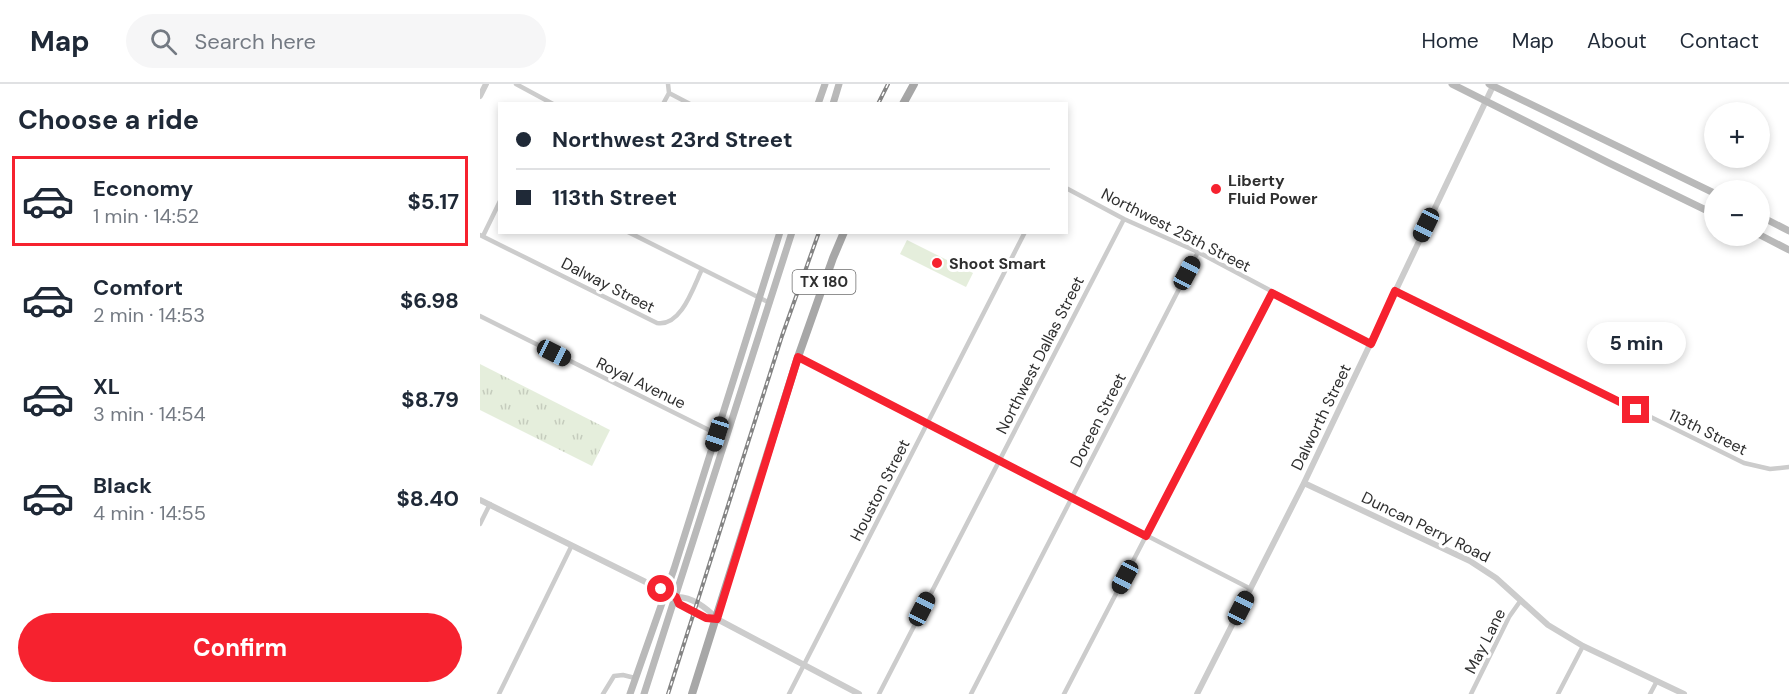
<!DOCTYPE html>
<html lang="en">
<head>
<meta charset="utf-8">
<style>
	body { margin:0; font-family:"DM Sans",sans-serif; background:#f6f6f7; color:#1f2937; height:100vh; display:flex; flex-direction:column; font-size:22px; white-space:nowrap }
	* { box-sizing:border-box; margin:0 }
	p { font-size:20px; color:#747a83 }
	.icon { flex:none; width:33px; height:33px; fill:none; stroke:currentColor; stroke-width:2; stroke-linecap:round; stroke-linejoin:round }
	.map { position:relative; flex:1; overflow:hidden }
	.sheet { display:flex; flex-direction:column; background:#fff; width:480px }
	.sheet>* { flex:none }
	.top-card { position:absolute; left:18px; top:18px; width:570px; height:132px; border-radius:0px; box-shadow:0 3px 9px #0003; display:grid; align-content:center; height:132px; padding:0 18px; background:#fff }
	.controls { position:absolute; left:1224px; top:18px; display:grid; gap:12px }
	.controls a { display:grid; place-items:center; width:66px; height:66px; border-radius:50%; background:#fff; box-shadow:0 3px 9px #0003; font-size:30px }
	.end { position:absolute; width:27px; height:27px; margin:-14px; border:8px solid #f6222f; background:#fff; box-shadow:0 0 0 3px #fff }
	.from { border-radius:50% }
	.bubble { position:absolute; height:42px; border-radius:21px; background:#fff; box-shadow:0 3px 9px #0003; font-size:20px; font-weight:700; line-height:42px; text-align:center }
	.car { position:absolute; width:18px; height:36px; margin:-18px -9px; border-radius:8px; box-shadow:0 0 4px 2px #0007; background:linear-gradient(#222 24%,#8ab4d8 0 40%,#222 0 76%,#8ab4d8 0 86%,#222 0) }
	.top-card b { display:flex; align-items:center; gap:21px; height:57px; font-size:22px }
	.top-card b+b { border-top:2px solid #e0e1e3 }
	.top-card i { width:15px; height:15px; background:#1f2937 }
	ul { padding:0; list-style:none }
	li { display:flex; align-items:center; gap:18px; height:90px; margin:0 12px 9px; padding:0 6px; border:3px solid transparent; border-radius:0px }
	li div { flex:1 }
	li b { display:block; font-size:22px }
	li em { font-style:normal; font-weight:700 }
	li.on { border-color:#f6222f }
	li>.icon { width:54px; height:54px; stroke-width:1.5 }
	h2 { padding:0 18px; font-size:27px; line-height:72px }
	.primary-button { display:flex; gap:12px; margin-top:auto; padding:12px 18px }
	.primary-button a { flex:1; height:69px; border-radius:36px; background:#f6222f; color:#fff; font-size:24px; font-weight:700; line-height:69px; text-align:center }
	header { display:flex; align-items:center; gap:36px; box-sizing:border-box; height:84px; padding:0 30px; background:#fff; border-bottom:2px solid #e0e1e3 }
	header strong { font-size:28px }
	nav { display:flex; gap:33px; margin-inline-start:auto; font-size:21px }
	.search { width:420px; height:54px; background:#f6f6f7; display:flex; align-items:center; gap:15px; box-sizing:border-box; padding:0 21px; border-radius:33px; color:#747a83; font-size:22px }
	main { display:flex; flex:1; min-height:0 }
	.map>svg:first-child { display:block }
	.grass { fill:url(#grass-tufts) }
	.garden { fill:#e5eedc }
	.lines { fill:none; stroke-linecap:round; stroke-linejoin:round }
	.minor { stroke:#ccc; stroke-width:4.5 }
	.tertiary { stroke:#ccc; stroke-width:6 }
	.secondary { stroke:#b9b9b9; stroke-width:7 }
	.primary { stroke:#a7a7a7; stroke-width:8 }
	.rail-casing { stroke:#848484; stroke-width:4 }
	.rail { stroke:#fff; stroke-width:1.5; stroke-dasharray:4.5; stroke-linecap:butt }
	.route { stroke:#f6222f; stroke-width:8 }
	.poi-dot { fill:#f6222f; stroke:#fff; stroke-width:2 }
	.labels { text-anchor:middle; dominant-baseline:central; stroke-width:6; stroke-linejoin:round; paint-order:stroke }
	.shield { fill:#fff; stroke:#6d6d6d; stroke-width:1.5 }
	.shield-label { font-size:15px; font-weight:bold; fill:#2f2f2f }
	.poi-label { font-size:16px; font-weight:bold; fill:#2f2f2f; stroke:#fff; text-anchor:start }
	.street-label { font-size:16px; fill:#2f2f2f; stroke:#fff }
</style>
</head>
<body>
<header>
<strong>Map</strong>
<div class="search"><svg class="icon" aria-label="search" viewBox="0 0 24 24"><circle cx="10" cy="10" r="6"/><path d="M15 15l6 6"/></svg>Search here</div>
<nav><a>Home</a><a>Map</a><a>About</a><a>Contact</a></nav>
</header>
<main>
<section class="sheet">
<h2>Choose a ride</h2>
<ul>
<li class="on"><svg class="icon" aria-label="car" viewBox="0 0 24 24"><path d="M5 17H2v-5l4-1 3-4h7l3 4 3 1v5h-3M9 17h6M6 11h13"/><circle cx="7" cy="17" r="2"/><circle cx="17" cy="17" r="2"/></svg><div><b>Economy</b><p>1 min · 14:52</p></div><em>$5.17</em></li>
<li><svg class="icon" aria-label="car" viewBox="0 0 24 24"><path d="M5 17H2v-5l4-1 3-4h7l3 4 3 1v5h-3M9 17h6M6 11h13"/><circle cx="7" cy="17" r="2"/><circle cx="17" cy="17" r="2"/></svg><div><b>Comfort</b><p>2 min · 14:53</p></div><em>$6.98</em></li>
<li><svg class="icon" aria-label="car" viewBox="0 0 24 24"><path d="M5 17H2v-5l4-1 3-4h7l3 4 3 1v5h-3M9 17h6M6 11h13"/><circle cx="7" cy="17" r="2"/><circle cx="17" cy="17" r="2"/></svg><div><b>XL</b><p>3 min · 14:54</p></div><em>$8.79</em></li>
<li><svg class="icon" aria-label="car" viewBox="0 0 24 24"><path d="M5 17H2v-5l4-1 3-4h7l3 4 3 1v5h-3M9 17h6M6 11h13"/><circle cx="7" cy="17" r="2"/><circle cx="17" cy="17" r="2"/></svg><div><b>Black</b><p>4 min · 14:55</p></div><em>$8.40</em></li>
</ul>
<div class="primary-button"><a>Confirm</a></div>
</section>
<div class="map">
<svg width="1309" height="610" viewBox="0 0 1309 610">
	<defs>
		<pattern id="grass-tufts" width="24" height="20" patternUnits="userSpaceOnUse" patternTransform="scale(1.5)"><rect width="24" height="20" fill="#e5eedc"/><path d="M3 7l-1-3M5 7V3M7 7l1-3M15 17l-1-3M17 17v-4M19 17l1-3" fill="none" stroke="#c5ccbd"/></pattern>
	</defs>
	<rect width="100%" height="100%" fill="#fff"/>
	<path class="grass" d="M0 280 130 346 112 382 0 326Z"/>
	<path class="garden" d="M427 156 493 189 486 203 420 170Z"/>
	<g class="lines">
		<path class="minor" d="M36 0 73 20
			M188 0 189 9 210 20
			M183 20 189 9
			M586 104 644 135 718 168 891 260
			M148 148 290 219
			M0 151 177 239C201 243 213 204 222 185
			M3 152 20 117
			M915 207 1264 379 1290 385 1309 383
			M0 232 237 350 247 353
			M318 273 771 505
			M0 440 10 420
			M19 610 91 463
			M123 610 134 592 143 591 155 594
			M309 610 545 148
			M399 610 644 135
			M491 610 718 168
			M584 610 792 209
			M991 610 1029 533 1041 516
			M1078 610 1103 562
			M1170 610 1177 597"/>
		<path class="tertiary" d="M0 12 6 0
			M824 399 990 477 1016 494 1068 541 1103 562 1204 610
			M0 416 196 513C211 512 227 524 237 535L379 610
			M196 513C202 527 222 533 236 535
			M717 610 824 399 1014 0"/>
		<path class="secondary" d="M972 0 1129 79 1234 130
			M1009 0 1234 109
			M338 20 345 0
			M353 20 359 0
			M1280 132 1309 147
			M1280 151 1309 166
			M150 610 194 485 300 148
			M164 610 312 148"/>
		<path class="primary" d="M423 20 434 0
			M212 610 318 273 353 174 364 148"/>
		<g class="rail-casing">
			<path id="rail" d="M398 20 408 0
				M188 610 302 252 339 148"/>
		</g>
		<use href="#rail" class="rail"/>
	</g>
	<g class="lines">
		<path class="route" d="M181 505 196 513 199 520 226 534 237 535 318 273 666 452 792 209 891 260 915 207 1156 326"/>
	</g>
	<g class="poi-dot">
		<circle cx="736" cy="105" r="6"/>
		<circle cx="457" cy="179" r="6"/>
	</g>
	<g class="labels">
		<rect class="shield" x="312.5" y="186" width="63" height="24" rx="4.5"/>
		<g class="shield-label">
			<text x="344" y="198">TX 180</text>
		</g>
		<g class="poi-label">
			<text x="748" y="96">Liberty<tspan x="748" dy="18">Fluid Power</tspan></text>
			<text x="469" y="179">Shoot Smart</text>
		</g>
		<g class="street-label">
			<text transform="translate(696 146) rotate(27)">Northwest 25th Street</text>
			<text transform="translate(128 201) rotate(27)">Dalway Street</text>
			<text transform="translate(560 271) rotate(-63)">Northwest Dallas Street</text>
			<text transform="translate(161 299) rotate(26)">Royal Avenue</text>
			<text transform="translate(841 333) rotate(-64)">Dalworth Street</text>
			<text transform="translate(618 336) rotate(-63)">Doreen Street</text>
			<text transform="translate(1228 348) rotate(26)">113th Street</text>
			<text transform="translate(400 406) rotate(-63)">Houston Street</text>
			<text transform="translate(946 443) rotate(26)">Duncan Perry Road</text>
			<text transform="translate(1005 557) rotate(-63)">May Lane</text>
		</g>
	</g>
</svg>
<div class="controls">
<a>+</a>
<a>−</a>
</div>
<i class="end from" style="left:181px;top:505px"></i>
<i class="end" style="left:1156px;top:326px"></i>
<div class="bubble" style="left:1107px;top:238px;width:99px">5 min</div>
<i class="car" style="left:946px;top:141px;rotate:206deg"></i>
<i class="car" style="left:707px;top:189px;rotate:28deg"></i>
<i class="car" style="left:74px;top:269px;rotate:117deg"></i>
<i class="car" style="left:237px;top:350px;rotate:198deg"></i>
<i class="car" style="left:645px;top:493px;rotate:208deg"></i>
<i class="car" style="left:761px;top:524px;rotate:27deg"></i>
<i class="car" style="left:442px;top:525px;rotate:27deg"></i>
<div class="top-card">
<b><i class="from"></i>Northwest 23rd Street</b>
<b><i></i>113th Street</b>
</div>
</div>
</main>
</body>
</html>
